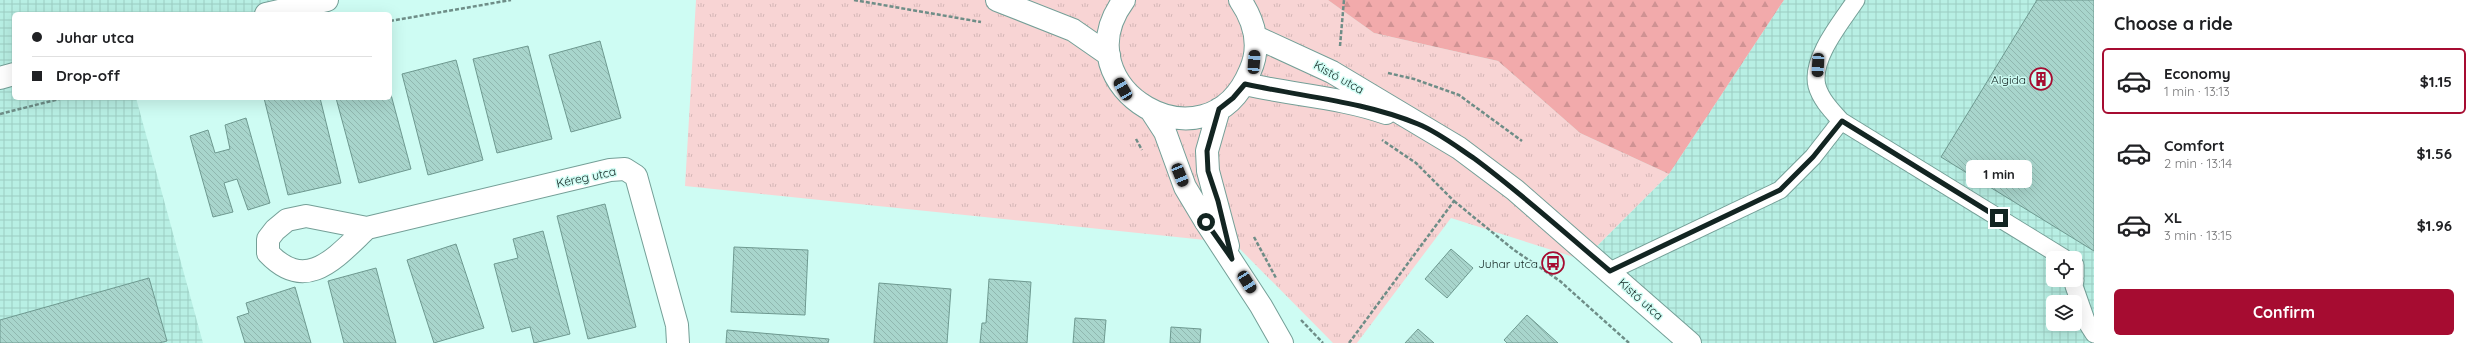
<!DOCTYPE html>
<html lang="en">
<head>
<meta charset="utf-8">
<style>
	body { margin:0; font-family:Quicksand,sans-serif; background:#f2f2f2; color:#202124; height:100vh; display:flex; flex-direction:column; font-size:15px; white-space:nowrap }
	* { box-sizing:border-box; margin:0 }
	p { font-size:13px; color:#757577 }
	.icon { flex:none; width:22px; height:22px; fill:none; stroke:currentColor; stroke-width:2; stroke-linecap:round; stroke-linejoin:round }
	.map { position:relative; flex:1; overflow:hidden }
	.panel { display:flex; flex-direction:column; background:#fff; width:380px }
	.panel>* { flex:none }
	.banner { position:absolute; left:12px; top:12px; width:380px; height:88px; border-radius:6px; box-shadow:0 4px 16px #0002; display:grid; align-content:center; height:88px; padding:0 20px; background:#fff }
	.buttons { position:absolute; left:2046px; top:251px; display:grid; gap:8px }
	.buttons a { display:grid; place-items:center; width:36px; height:36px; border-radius:6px; background:#fff; box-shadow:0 4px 16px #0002; font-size:20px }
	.end { position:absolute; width:18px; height:18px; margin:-9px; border:5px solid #132522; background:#fff; box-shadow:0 0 0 2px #fff }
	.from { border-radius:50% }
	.bubble { position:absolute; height:28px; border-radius:6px; background:#fff; box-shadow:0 4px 16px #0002; font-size:13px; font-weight:700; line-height:28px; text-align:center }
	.car { position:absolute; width:12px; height:24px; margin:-12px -6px; border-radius:5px; box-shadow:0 0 3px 1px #0007; background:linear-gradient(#222 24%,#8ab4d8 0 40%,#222 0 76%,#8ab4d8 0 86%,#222 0) }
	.banner b { display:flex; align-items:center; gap:14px; height:38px; font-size:15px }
	.banner b+b { border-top:1px solid #e0e0e0 }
	.banner i { width:10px; height:10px; background:#202124 }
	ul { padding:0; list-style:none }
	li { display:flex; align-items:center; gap:12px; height:66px; margin:0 8px 6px; padding:0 12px; border:2px solid transparent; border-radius:6px }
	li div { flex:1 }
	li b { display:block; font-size:15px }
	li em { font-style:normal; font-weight:700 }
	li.on { border-color:#a60c31 }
	li>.icon { width:36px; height:36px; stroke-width:1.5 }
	h2 { padding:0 20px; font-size:18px; line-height:48px }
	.button { display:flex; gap:8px; margin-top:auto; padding:8px 20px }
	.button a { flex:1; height:46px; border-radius:6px; background:#a60c31; color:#fff; font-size:16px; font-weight:700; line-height:46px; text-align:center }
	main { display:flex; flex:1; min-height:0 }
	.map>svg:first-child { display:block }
	.industrial { fill:url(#industrial-grid); fill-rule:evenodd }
	.grass { fill:url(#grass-tufts) }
	.forest { fill:url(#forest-firs) }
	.building { fill:url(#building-back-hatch); stroke:#6e9990 }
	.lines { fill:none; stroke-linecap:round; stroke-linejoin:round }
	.lane-casing { stroke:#749f97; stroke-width:19 }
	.street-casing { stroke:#749f97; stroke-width:24 }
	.path { stroke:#6e8d87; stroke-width:2.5; stroke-dasharray:4 2; stroke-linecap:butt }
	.lane { stroke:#fff; stroke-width:17 }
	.street { stroke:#fff; stroke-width:22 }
	.route { stroke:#132522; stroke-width:5 }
	.labels { text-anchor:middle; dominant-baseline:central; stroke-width:3; stroke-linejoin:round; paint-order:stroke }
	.street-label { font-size:12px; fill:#132522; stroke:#cefcf3 }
	.poi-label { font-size:12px; fill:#132522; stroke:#cefcf3; text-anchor:end }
</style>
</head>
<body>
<main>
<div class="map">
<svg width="2094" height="343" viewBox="0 0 2094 343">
	<defs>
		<pattern id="industrial-grid" width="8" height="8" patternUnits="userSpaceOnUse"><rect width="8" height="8" fill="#b8efe4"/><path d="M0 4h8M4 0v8" fill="none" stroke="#9dcdc3"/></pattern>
		<pattern id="grass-tufts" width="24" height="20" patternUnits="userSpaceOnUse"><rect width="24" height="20" fill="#f8d4d4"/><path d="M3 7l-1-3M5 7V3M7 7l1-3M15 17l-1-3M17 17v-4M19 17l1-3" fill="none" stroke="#d4b6b6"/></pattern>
		<pattern id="forest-firs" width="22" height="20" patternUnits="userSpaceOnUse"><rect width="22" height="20" fill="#f2aaab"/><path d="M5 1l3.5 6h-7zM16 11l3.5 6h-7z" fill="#cf9293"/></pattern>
		<pattern id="building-back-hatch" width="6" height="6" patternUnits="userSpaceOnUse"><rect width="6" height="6" fill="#a8d5cc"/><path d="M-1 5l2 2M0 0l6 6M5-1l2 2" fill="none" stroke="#90b7af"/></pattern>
	</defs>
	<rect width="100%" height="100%" fill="#cefcf3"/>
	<path class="industrial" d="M0 0H317L257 14H14V98H136L203 343H0Z
		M1784 0H2094V343H1677L1583 260 1669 174ZM2053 258H2075V280H2053ZM2053 302H2075V324H2053Z"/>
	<path class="grass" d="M696 0H1328L1374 33 1498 61 1580 133 1669 174 1583 260 1451 218 1357 343H1333L1234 243 685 186Z"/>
	<path class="forest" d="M1328 0H1784L1669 174 1580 133 1498 61 1374 33Z"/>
	<path class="building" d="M2037 0H2094V251L1941 157Z
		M600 41 621 118 571 132 549 55Z
		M528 46 552 139 497 153 473 59Z
		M456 60 483 160 428 175 402 74Z
		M390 91 411 169 359 183 336 98H390Z
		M264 98H320L341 183 288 195Z
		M246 118 270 203 248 210 237 179 224 183 233 212 213 217 190 136 208 130 215 153 230 149 225 125Z
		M605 204 636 327 588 339 557 216Z
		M543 231 570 334 534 343 530 327 512 332 494 264 518 258 513 239Z
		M456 244 484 328 434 343 407 260Z
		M734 247 808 250 805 315 731 312Z
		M1451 249 1473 268 1447 298 1425 279Z
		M376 268 396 343H344L328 281Z
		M149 278 167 341 159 343H0V320Z
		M989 279 1031 282 1027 343H980L982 323H986Z
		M879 283 951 289 947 343H874Z
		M295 287 311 343H245L237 317 249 313 246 303Z
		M1527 315 1558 343H1507L1504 340Z
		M1075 318 1106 320 1104 343H1073Z
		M1171 327 1201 329 1200 343H1170Z
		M1418 329 1434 343H1405Z
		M727 330 829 339 828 343H726Z"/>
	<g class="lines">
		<g class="lane-casing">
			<path id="lane" d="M1841 121 2064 258
				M2075 265V277
				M1610 271 1780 190 1813 157 1841 121C1832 111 1821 100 1817 86 1810 59 1842 21 1856 0
				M2075 280 2074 286 2087 323 2094 334"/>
		</g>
		<g class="street-casing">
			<path id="street" d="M997 0 1073 30 1109 55
				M1124 0C1059 88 1207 175 1250 71 1261 47 1255 22 1240 0
				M266 14 327 0
				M1256 37 1332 72 1459 148 1515 190 1690 343
				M0 78 14 74
				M1245 84C1292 95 1340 97 1386 113
				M1219 109 1207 151 1208 171 1228 246
				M1152 112 1165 132 1185 187 1206 222 1261 306 1282 343
				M367 228C336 257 307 294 268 253V239L275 230 287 220 306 216 367 228 610 170 625 169 636 176 677 325 678 343"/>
		</g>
		<path class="path" d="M854 0 981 22
			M390 21 511 0
			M1340 46 1344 0
			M1388 73 1414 79 1459 95 1522 141
			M0 114 63 98
			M1136 139 1142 150
			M1454 201 1514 250 1560 281 1629 343
			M1254 237 1276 278
			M1301 320 1323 343
			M1349 343 1454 201 1416 163 1382 140"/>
		<use href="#lane" class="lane"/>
		<use href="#street" class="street"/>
	</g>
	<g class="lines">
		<path class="route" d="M1206 222 1232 259 1218 201 1208 171 1207 151 1219 109 1233 98 1245 84C1303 97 1362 101 1418 124 1438 132 1457 147 1475 159 1522 194 1565 233 1610 271L1780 190 1813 157 1842 121 1999 218"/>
	</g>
	<defs>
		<g id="building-ring" transform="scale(1.15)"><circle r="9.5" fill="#cefcf3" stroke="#a60c31" stroke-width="1.5"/><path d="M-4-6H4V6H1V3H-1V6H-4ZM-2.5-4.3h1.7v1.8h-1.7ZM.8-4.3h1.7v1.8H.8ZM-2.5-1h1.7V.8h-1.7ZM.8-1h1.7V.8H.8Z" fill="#a60c31"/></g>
		<g id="bus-ring" transform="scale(1.15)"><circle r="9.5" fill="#cefcf3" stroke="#a60c31" stroke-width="1.5"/><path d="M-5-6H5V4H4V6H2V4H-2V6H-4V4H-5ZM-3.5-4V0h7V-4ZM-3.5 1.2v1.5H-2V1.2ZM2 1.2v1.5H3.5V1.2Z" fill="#a60c31"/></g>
	</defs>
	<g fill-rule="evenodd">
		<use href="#building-ring" x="2041" y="79"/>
		<use href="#bus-ring" x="1553" y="263"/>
	</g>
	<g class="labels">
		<g class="street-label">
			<text transform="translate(1339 77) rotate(29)">Kistó utca</text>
			<text transform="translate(586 177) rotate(-12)">Kéreg utca</text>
			<text transform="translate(1641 299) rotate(42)">Kistó utca</text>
		</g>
		<g class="poi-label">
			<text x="2026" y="79">Algida</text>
			<text x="1538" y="263">Juhar utca</text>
		</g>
	</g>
</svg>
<div class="buttons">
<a><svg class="icon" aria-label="locate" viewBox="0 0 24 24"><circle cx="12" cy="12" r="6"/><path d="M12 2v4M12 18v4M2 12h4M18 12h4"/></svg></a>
<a><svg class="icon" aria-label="layers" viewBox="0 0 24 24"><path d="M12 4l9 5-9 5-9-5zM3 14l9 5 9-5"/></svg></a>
</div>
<i class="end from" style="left:1206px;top:222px"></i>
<i class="end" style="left:1999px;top:218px"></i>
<div class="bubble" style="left:1966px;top:160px;width:66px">1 min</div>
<i class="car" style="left:1254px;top:62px;rotate:4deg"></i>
<i class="car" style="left:1818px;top:65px;rotate:183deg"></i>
<i class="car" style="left:1123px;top:89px;rotate:330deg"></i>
<i class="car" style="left:1180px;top:175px;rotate:158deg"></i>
<i class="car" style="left:1247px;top:282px;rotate:148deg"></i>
<div class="banner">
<b><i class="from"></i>Juhar utca</b>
<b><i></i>Drop-off</b>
</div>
</div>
<section class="panel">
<h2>Choose a ride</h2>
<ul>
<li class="on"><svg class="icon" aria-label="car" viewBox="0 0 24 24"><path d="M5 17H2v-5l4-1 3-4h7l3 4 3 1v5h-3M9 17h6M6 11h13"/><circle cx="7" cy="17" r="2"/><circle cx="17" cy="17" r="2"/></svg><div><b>Economy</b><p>1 min · 13:13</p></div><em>$1.15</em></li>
<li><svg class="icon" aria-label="car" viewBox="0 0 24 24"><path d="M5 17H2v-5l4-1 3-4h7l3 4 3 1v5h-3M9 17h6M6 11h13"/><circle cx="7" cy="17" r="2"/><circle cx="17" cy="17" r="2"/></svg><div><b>Comfort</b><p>2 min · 13:14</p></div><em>$1.56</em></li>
<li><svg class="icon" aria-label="car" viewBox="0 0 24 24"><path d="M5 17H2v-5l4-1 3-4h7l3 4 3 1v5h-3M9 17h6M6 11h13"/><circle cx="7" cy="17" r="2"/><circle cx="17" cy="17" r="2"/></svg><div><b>XL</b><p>3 min · 13:15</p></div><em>$1.96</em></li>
</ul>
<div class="button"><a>Confirm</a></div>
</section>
</main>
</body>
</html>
